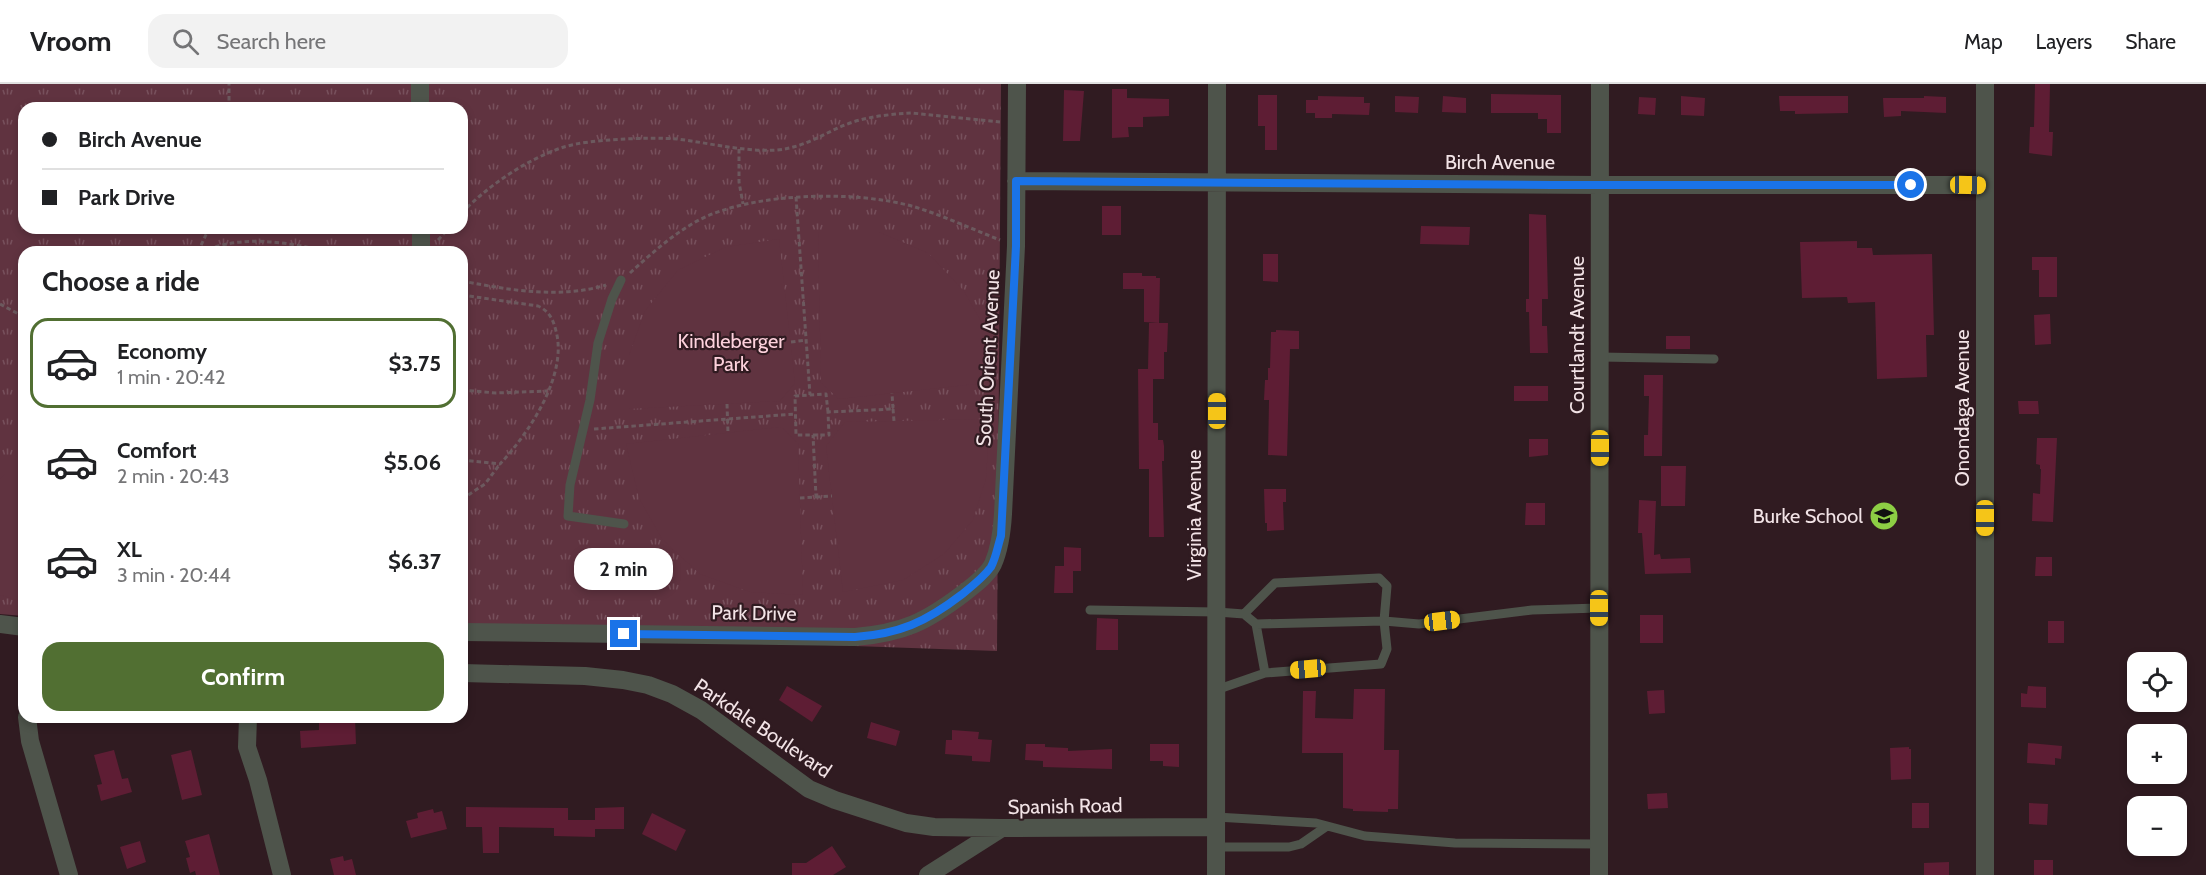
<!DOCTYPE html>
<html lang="en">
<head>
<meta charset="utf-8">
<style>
	body { margin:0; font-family:Cabin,sans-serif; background:#f2f2f2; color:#202124; height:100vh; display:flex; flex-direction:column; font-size:22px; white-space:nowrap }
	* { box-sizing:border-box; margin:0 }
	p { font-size:20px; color:#757577 }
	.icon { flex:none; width:33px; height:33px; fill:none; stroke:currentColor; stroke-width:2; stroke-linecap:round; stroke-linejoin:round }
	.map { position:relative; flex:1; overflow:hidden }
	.details { position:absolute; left:18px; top:162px; width:450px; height:477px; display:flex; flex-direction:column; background:#fff; border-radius:18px; box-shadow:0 3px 9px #0003 }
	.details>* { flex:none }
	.banner { position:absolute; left:18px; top:18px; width:450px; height:132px; border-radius:18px; box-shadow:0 3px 9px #0003; display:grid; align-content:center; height:132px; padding:0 24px; background:#fff }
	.buttons { position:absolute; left:2127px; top:568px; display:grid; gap:12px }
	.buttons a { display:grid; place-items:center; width:60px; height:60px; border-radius:12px; background:#fff; box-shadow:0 3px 9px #0003; font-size:30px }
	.end { position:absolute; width:27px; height:27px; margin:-14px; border:8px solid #1a73e8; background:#fff; box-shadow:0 0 0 3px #fff }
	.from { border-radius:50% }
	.bubble { position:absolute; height:42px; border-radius:18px; background:#fff; box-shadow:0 3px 9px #0003; font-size:20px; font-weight:800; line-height:42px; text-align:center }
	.car { position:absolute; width:18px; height:36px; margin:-18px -9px; border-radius:8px; box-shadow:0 0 4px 2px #0007; background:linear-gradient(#f5c518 24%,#345 0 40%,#f5c518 0 76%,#345 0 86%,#f5c518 0) }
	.banner b { display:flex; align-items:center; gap:21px; height:57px; font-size:22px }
	.banner b+b { border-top:2px solid #e0e0e0 }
	.banner i { width:15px; height:15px; background:#202124 }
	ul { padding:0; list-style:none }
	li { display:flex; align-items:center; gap:18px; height:90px; margin:0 12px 9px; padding:0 12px; border:3px solid transparent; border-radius:18px }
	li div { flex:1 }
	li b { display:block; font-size:22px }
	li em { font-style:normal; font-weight:800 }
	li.on { border-color:#516f32 }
	li>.icon { width:54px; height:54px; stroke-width:1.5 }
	h2 { padding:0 24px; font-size:27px; line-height:72px }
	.button { display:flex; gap:12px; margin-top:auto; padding:12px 24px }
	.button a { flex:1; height:69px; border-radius:18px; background:#516f32; color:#fff; font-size:24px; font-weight:800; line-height:69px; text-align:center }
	header { display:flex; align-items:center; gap:36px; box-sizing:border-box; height:84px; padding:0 30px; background:#fff; border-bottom:2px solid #e0e0e0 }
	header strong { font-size:28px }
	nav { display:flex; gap:33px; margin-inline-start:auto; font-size:21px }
	.search { width:420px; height:54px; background:#f2f2f2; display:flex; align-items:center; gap:15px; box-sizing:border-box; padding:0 21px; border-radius:18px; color:#757577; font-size:22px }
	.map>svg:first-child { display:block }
	.grass { fill:url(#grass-tufts); fill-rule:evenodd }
	.pitch { fill:#603340 }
	.building { fill:#5e1d34 }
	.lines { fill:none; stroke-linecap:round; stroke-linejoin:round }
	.path { stroke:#6c595e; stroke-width:3; stroke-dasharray:4.5 3; stroke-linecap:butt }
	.lane { stroke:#4e544b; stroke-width:9 }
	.street { stroke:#4e544b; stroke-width:18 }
	.route { stroke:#1a73e8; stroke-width:8 }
	.labels { text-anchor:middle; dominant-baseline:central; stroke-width:4.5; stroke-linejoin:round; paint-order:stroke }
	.street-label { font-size:20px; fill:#f2e3e6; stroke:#301b21 }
	.park-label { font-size:20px; fill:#fdd1dc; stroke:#301b21 }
	.poi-label { font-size:20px; fill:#f2e3e6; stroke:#301b21; text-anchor:end }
</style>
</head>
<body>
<header>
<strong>Vroom</strong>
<div class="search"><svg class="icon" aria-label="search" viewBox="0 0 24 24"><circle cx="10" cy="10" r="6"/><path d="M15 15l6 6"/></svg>Search here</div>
<nav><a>Map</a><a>Layers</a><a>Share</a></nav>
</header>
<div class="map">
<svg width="2206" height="791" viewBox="0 0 2206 791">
	<defs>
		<pattern id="grass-tufts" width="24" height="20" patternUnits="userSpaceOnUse" patternTransform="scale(1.5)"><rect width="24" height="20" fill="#603340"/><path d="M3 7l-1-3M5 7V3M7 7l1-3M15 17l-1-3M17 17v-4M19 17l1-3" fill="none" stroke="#77505c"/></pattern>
	</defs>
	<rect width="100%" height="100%" fill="#301b21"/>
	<path class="grass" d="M0 0H1001L997 567 462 548V168H24V532L0 530ZM24 24H462V144H24Z"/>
	<path class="pitch" d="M818 148H879L928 169 964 207 987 248 994 298 839 315 821 299Z
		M779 155 795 299 780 317 629 325V271L645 227 678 186 726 163Z
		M990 335 986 394 973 436 944 470 903 496 843 508 826 362 845 338Z
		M781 343 798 359 803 511 750 508 700 490 662 455 639 414 626 360Z
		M5 390H24V518L0 511V395Z"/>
	<path class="building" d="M2035 0H2050L2049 48H2053L2052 72 2029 69 2030 43H2034Z
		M1112 5H1127V14L1169 15V32L1143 33V43H1128L1129 53 1112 54Z
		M1064 6 1084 7 1080 57H1063Z
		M1491 10 1561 11V49H1547V35H1538V29H1491Z
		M1258 11H1277V66H1265V42H1258Z
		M1318 12 1364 13V19H1370L1369 31 1332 30V34H1315V29H1306V16H1318Z
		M1395 12 1419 13 1418 29 1395 28Z
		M1443 12 1466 14V29L1442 28Z
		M1681 12 1705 14 1704 32 1681 31Z
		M1779 12H1848V29L1795 30V27H1780Z
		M1924 12 1946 13V29L1901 27V32L1884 33 1883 14H1924Z
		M1639 13 1656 14 1655 31 1638 30Z
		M1102 122H1121V151H1102Z
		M1529 130 1546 131 1548 215H1542V242H1547L1548 269H1530L1529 228H1526V215H1529Z
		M1421 142 1470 143 1469 161 1420 160Z
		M1857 157V164H1872L1873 171 1932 170 1934 251H1926L1927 293 1877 295 1875 218 1848 219 1847 213 1802 214 1800 158Z
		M1263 170H1278V198L1263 197Z
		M2032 173H2057V213H2039V186H2032Z
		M1123 189H1142V192H1156V194H1160L1159 239 1144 238V205H1123Z
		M2050 230 2051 260 2035 261 2034 231Z
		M1149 239H1168L1167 268H1164V295H1153V339H1158V356H1163L1164 362V377H1162L1164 453H1149V385H1139L1138 285H1148Z
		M1276 246 1299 247V265H1290L1287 372 1268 371 1269 316H1264L1265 296H1268V284H1270L1271 248H1276Z
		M1666 252H1690V265H1666Z
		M1644 291H1663L1662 372H1644V351H1648L1649 312H1644Z
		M1514 302H1548V317H1514Z
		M2018 317H2038L2039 330H2019Z
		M2037 354H2057L2053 438 2032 437 2033 409 2040 410 2041 385H2040V381L2036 380Z
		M1529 355H1548V371L1529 373Z
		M1661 382H1686L1685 422H1661Z
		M1264 405H1286V418H1283L1284 446 1267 447V439H1265Z
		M1639 416 1656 417 1654 471 1660 470 1661 475 1690 474 1691 489 1645 490 1642 449H1638Z
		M1526 419H1545V441H1525Z
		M1064 463 1081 464V487H1073V509H1054L1055 482H1064Z
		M2036 473H2052V492H2035Z
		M1640 531H1663V559H1640Z
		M1097 534 1118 535V566H1096Z
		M2048 537H2064V559H2048Z
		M787 602 822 622 812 638 779 616Z
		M2028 602 2046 603V624L2021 623V609L2027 610Z
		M1354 605H1385L1384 666H1399L1398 725H1388V728L1353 727V725L1343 724V669H1302L1303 607H1316L1315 634 1353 635Z
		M1664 606 1665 629 1649 630 1647 607Z
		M355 633 356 660 301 664 300 647 319 646V639L337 638V634Z
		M871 638 900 647 896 662 867 654Z
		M952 646 979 648 978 655 992 656 990 678 972 677V672L945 670 946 656H952Z
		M2028 659 2062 662 2061 675 2055 674V681L2027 679Z
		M1026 660H1045V663L1068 664V667L1112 665V685L1043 683V677L1025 676Z
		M1150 660H1179V683L1163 682V677H1150Z
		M1909 663V665H1911V695L1891 696 1890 664Z
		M114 666 122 695 128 694 132 708 101 717 97 701 102 700 94 671Z
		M191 666 202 711 182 716 171 671Z
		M1667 709 1668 724 1648 725 1647 710Z
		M1912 719H1929V744H1912Z
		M2029 719 2048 720 2047 741 2029 740Z
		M466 723 568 724V736H595V753L554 752V744L499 743V769H483L482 743H466Z
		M624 723V745H595V724Z
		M433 725 434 729 442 727 447 745 411 754 406 737 418 734 417 729Z
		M652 729 686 746 676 767 642 750Z
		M209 750 220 791H196L195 787 190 789 186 774 190 773 185 757Z
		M140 757 146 778 127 785 120 763Z
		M832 762 846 783 833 791H792V779H806Z
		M343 772 344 777 352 775 356 791H334L330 775Z
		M2034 776H2053V791H2034Z
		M1949 778V791H1924V779Z"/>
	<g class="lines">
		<path class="path" d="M229 24V0
			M739 65V98L743 120
			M796 113 810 311
			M462 129C487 102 529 74 564 63 589 55 651 53 677 55 710 59 743 68 777 66 808 63 826 47 853 38 872 32 893 30 912 29L1000 38
			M438 156 449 144
			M198 168 209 144
			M201 168C242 150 287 158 329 168
			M630 189C652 169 673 150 699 136 753 108 857 106 915 123 944 132 972 145 1000 156
			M462 197C509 206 560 215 606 201
			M462 211 538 222C549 227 553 235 556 247 568 291 529 349 500 380L462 376
			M0 220 24 233
			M791 258 806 256
			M462 306 496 309 547 307
			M727 320 728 349
			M893 325 894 337
			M828 328 826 310 795 312 796 351H829L828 328 893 325 892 309
			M594 345 795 330
			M816 413 832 412
			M800 414 816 413 813 351
			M462 415 485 400 500 380"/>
		<path class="lane" d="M621 196 612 215 598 259 590 316 570 401 568 432 624 440
			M1600 273 1714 275
			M1090 526 1217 528 1244 530 1256 540 1384 537 1419 540 1532 526 1599 524
			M1244 530 1275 499 1379 494 1387 502 1384 537 1387 565 1381 580 1265 589 1256 540
			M1216 606 1265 589
			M1216 733 1316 739 1365 752 1455 759 1599 760
			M1216 763H1289L1301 760 1327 742"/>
		<path class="street" d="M420 0V24
			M1016 97 1600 101H1985
			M421 144V168
			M0 540 24 543
			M462 548 855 553C903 549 926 538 964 509 974 501 987 492 993 480 1000 464 1002 447 1003 430L1016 162 1017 0
			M462 589 585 592 623 596 648 601 672 610 701 626 809 705 835 716 906 739 934 743 1002 744
			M27 633 30 657 69 791
			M248 633 247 663 258 696 282 791
			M928 791 1002 744 1216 743
			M1216 791 1217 0
			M1599 791 1600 0
			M1985 791V0"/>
	</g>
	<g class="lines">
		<path class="route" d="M624 550 855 553C899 550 926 538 961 511 971 503 983 494 991 483 996 474 998 461 1001 452L1016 162V97L1552 101H1911"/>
	</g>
	<defs>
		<g id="school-disc" transform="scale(1.5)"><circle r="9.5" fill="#8dce44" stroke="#301b21"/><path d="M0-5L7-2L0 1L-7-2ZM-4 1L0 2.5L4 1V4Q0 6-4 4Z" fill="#111"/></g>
	</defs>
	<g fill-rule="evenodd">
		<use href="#school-disc" x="1884" y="432"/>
	</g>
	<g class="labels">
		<g class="street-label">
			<text x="1500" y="78">Birch Avenue</text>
			<text transform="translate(1577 251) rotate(-90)">Courtlandt Avenue</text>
			<text transform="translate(988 274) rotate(-87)">South Orient Avenue</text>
			<text transform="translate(1962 324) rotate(-90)">Onondaga Avenue</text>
			<text transform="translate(1194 431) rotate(-90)">Virginia Avenue</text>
			<text transform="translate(754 529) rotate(1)">Park Drive</text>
			<text transform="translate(763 644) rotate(34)">Parkdale Boulevard</text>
			<text transform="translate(1065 722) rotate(-1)">Spanish Road</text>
		</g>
		<g class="park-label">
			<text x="731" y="257">Kindleberger<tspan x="731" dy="23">Park</tspan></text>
		</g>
		<g class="poi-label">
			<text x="1863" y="432">Burke School</text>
		</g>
	</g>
</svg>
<div class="buttons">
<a><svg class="icon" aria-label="locate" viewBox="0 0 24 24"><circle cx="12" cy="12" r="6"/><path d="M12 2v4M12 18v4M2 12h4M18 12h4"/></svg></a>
<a>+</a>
<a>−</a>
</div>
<i class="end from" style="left:1911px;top:101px"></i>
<i class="end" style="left:624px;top:550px"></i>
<div class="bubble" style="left:574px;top:464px;width:99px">2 min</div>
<i class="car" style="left:1968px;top:101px;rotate:91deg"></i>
<i class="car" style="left:1217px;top:327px;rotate:0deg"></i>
<i class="car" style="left:1600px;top:364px;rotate:180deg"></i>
<i class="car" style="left:1985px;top:434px;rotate:180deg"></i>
<i class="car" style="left:1599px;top:524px;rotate:180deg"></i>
<i class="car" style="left:1442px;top:537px;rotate:83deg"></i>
<i class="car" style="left:1308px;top:585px;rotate:265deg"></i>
<div class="banner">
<b><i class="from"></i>Birch Avenue</b>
<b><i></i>Park Drive</b>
</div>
<section class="details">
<h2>Choose a ride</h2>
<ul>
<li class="on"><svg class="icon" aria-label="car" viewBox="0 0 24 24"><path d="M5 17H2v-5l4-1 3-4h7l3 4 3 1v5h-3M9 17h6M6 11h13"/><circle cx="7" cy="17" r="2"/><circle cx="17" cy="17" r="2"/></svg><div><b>Economy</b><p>1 min · 20:42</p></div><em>$3.75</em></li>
<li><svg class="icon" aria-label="car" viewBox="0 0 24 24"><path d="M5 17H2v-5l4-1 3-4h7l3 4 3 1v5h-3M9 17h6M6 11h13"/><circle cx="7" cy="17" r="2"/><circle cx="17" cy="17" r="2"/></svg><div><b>Comfort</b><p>2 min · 20:43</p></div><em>$5.06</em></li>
<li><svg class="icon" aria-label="car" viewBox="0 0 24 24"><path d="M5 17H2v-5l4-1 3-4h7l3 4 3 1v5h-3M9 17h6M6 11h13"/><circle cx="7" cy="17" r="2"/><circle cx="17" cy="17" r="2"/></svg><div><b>XL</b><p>3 min · 20:44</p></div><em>$6.37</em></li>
</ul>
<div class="button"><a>Confirm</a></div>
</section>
</div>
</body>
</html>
